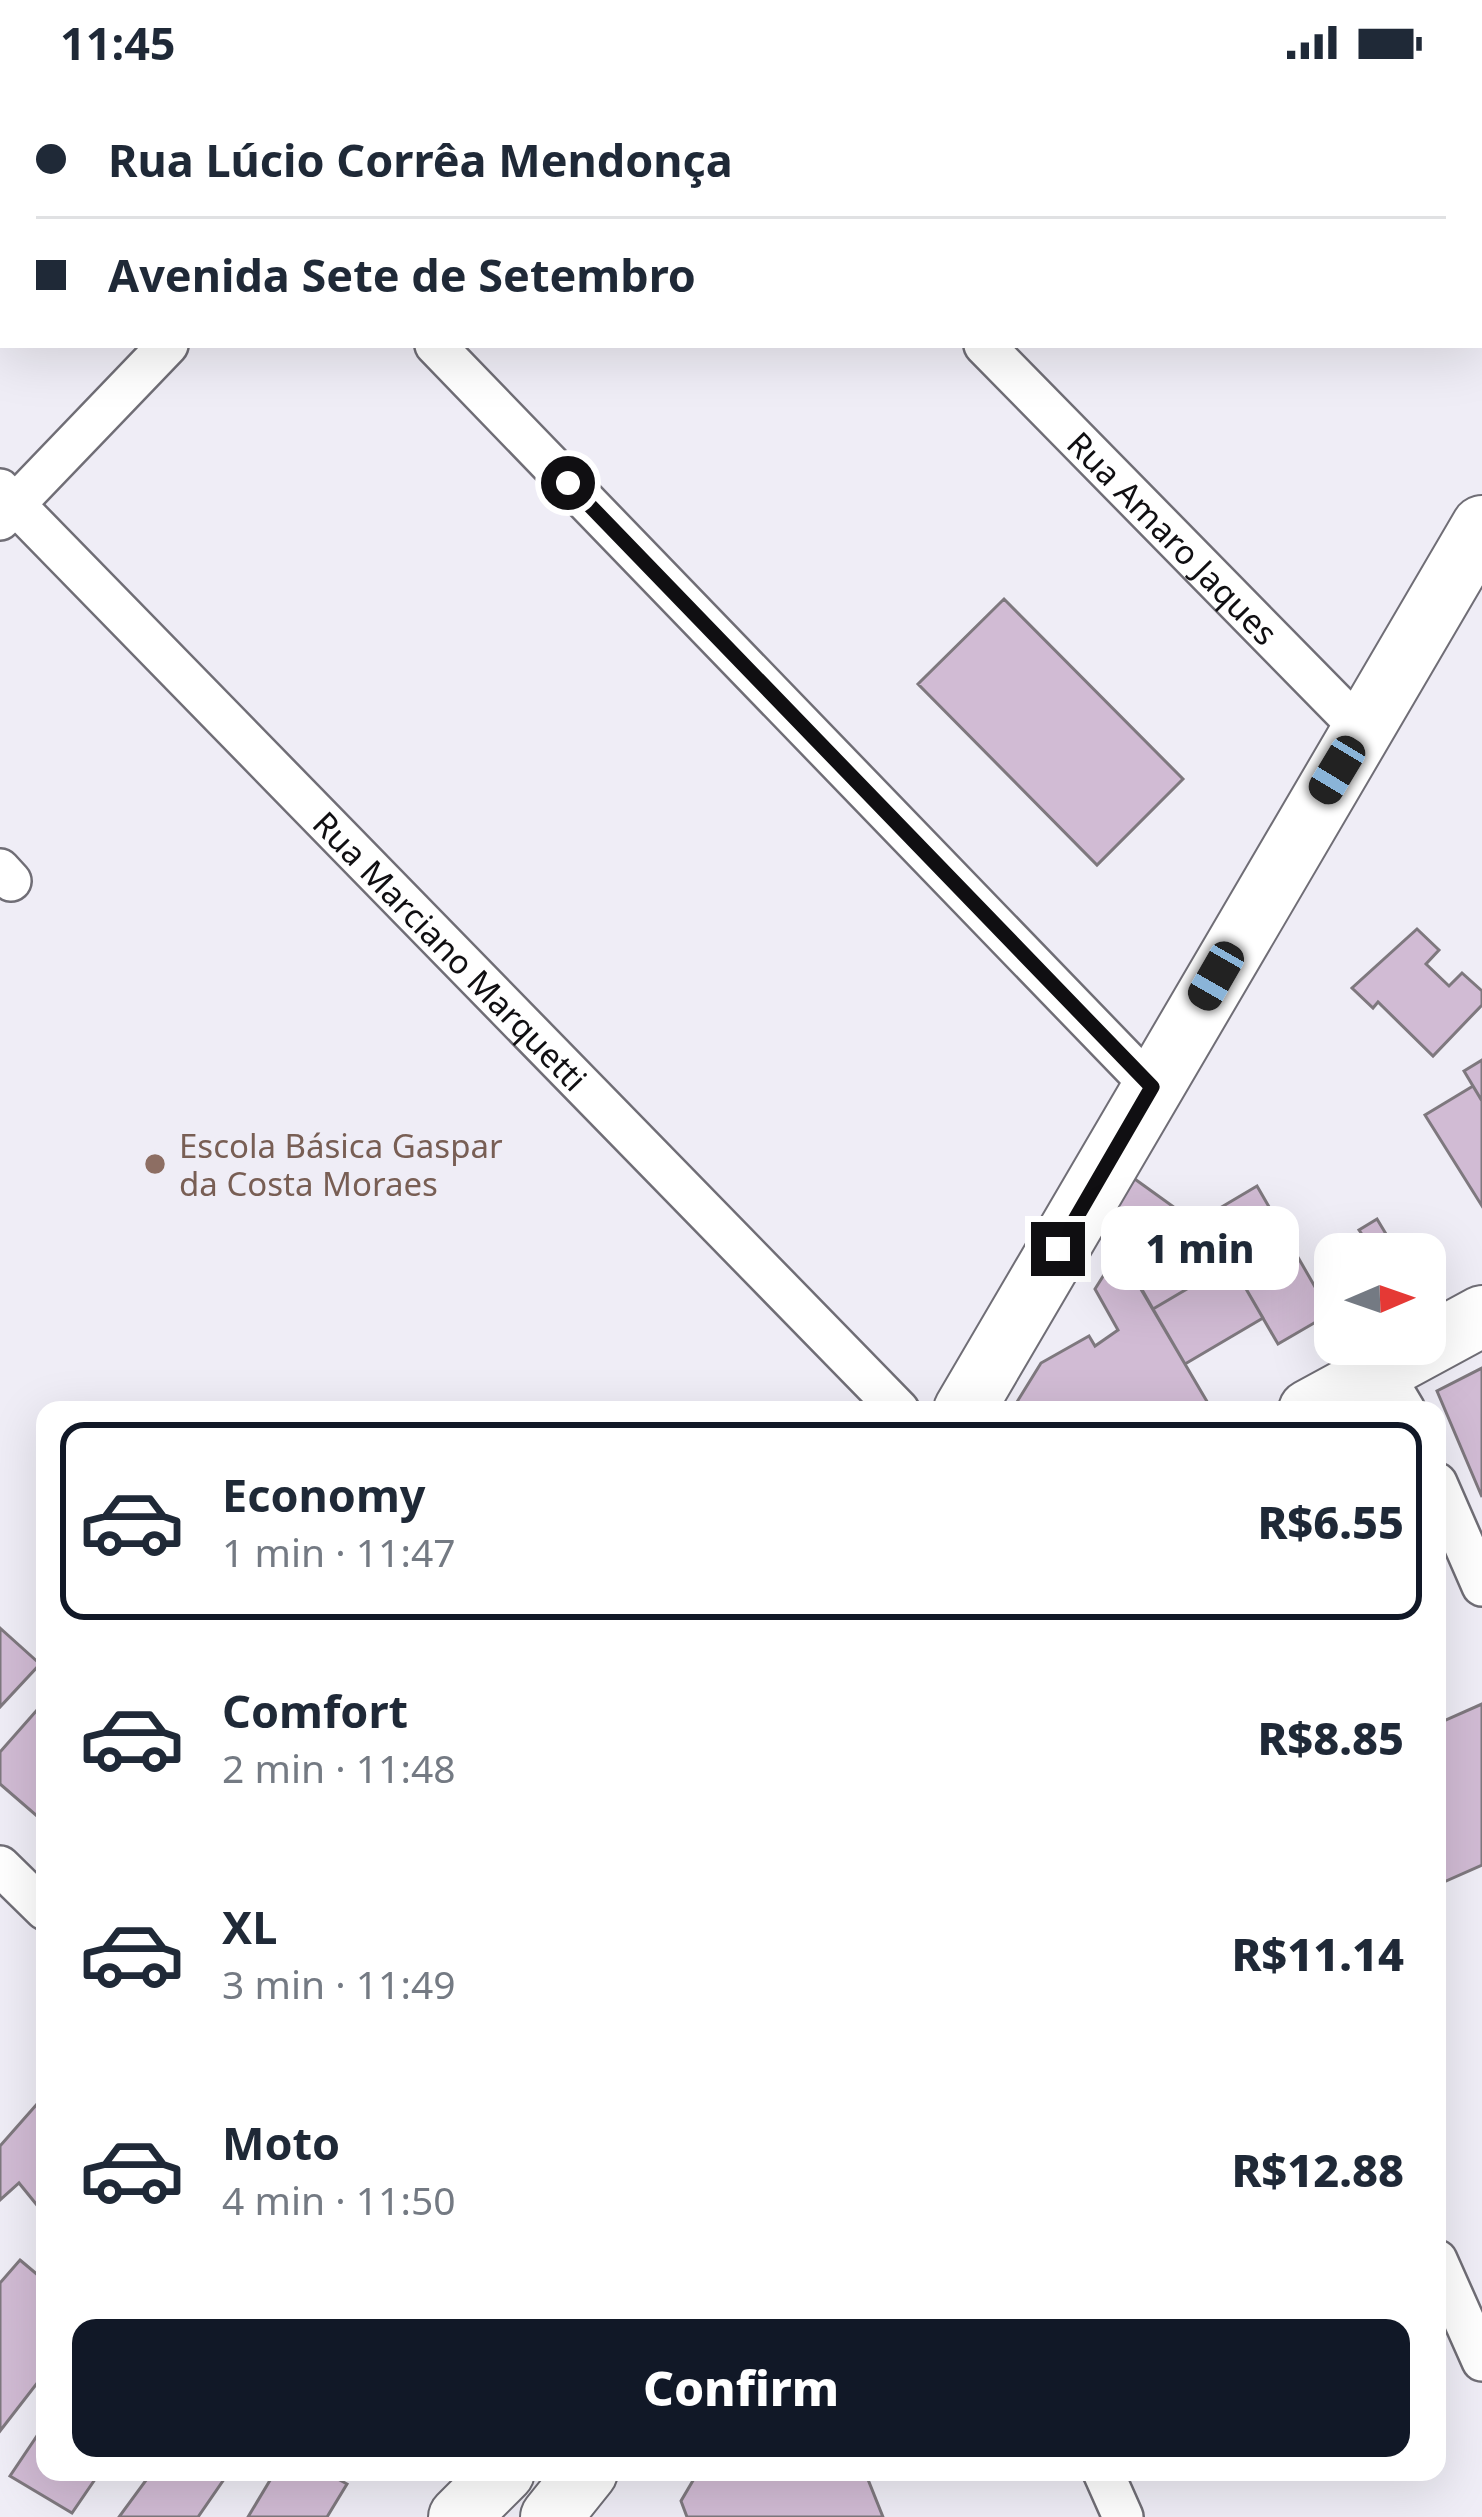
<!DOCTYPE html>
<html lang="en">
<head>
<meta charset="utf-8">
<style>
	body { margin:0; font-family:"Noto Sans",sans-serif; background:#f2f2f3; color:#1f2937; height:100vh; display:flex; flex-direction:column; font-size:45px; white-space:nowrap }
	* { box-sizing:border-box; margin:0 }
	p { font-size:39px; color:#747a83 }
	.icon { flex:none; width:66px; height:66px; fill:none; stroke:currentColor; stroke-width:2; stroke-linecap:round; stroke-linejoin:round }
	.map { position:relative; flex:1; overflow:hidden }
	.panel { position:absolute; left:36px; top:1317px; width:1410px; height:1080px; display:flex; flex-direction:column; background:#fff; border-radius:24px; box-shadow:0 12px 48px #0002 }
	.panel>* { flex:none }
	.guide { position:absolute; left:0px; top:0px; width:1482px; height:264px; box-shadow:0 12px 48px #0002; display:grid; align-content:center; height:264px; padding:0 36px; background:#fff }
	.needle { width:78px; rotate:88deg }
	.tools { position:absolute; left:1314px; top:1149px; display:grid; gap:24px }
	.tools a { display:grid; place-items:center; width:132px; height:132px; border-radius:24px; background:#fff; box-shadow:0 12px 48px #0002; font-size:60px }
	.end { position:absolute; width:54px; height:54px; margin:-27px; border:15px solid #100f12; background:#fff; box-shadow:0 0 0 6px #fff }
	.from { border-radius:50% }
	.bubble { position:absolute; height:84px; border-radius:24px; background:#fff; box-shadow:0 12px 48px #0002; font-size:39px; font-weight:800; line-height:84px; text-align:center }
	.car { position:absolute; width:36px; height:72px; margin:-36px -18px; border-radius:15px; box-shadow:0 0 9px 3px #0007; background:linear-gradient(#222 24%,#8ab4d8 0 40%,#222 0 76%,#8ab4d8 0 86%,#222 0) }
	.guide b { display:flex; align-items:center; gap:42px; height:114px; font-size:45px }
	.guide b+b { border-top:3px solid #e0e1e3 }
	.guide i { width:30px; height:30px; background:#1f2937 }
	ul { padding:21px 0 0; list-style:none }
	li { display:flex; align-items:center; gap:36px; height:198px; margin:0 24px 18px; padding:0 12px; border:6px solid transparent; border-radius:24px }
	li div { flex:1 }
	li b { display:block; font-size:45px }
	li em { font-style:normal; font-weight:800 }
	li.on { border-color:#111827 }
	li>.icon { width:108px; height:108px; stroke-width:1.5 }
	.cta { display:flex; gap:24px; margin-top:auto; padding:24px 36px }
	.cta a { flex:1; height:138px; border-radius:24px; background:#111827; color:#fff; font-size:48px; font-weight:800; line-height:138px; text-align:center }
	.status { display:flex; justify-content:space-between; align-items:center; height:84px; padding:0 60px; background:#fff; direction:ltr }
	.status svg { height:33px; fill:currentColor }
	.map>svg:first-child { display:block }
	.green { fill:#cadecc }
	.building { fill:#d1bbd4; stroke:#7e787e; stroke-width:3 }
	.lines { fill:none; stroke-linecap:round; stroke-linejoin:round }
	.minor-casing { stroke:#706e76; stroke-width:44 }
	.primary-casing { stroke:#706e76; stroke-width:64 }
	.minor { stroke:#fff; stroke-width:39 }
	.primary { stroke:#fff; stroke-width:60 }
	.route { stroke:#100f12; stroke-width:15 }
	.education-dot { fill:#8d6e63; stroke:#efedf6; stroke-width:4.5 }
	.labels { text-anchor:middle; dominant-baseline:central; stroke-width:10; stroke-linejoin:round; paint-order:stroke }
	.street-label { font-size:33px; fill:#100f12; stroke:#efedf6 }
	.education-label { font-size:33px; fill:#785e54; stroke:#efedf6; text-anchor:start }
</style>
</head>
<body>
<div class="status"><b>11:45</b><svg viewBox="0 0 49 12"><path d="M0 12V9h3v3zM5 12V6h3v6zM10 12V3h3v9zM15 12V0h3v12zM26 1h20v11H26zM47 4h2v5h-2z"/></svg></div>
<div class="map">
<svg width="1482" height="2433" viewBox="0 0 1482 2433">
	<rect width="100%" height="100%" fill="#efedf6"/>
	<path class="green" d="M1208 0H1482V222L1479 3Z"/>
	<path class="building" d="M1004 515 1183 695 1097 781 918 600Z
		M1417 845 1439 866 1426 880 1449 902 1462 889 1482 907V921L1433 972 1378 918 1373 924 1352 904Z
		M1482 976V1017L1464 987Z
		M1473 1002 1482 1017V1122L1425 1031Z
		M1132 1093 1196 1139 1127 1179 1104 1141Z
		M1257 1102 1326 1222 1317 1227 1321 1235 1278 1260 1231 1179 1153 1225 1127 1179Z
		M1377 1135 1398 1170H1349L1368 1159 1359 1146Z
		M1112 1156 1212 1326H1012L1041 1279 1089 1252 1095 1262 1118 1246 1095 1205 1107 1186 1104 1172Z
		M1231 1179 1263 1234 1185 1280 1153 1225Z
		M1482 1284V1413L1437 1307Z
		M0 1544 40 1580 0 1623Z
		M45 1617V1739L0 1700V1668Z
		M1482 1620V1781L1437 1801V1640Z
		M45 2011V2131L19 2099 0 2116V2062Z
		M20 2176 45 2197V2289L0 2347V2199Z
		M45 2340V2388H100L72 2429 10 2392Z
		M152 2388H229L198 2433H119Z
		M275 2388H325L347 2400 327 2433H248Z
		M698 2388H865L883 2433H687L681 2417Z"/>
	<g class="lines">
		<g class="minor-casing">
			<g id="minor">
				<path d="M183 0 186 3"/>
				<path d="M728 0 731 3"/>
				<path d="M415 3 418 0"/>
				<path d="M435 261 1152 1003"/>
				<path id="s1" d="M984 261 1361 645"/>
				<path id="s2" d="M0 405 899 1326"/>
				<path d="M0 436 168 261"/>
				<path d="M0 785 11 797"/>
				<path d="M1383 1289 1405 1326"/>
				<path d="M1437 1399 1482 1502"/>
				<path d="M0 1782 45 1826"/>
				<path d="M1437 2176 1482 2277"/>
				<path d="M1103 2388 1123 2433"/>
			</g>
		</g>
		<g class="primary-casing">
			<path id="primary" d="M964 1326 1482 442
				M1309 1326 1482 1232
				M459 2433 504 2388
				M551 2433 587 2388"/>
		</g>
		<use href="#minor" class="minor"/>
		<use href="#primary" class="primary"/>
	</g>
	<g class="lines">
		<path class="route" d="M568 399 1152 1003 1058 1165"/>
	</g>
	<circle class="education-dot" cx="155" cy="1080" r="12"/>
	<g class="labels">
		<g class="street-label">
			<text stroke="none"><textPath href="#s1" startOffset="270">Rua Amaro Jaques</textPath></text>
			<text stroke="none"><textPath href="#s2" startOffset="645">Rua Marciano Marquetti</textPath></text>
		</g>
		<g class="education-label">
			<text x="179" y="1061">Escola Básica Gaspar<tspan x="179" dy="38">da Costa Moraes</tspan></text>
		</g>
	</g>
</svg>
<div class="tools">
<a><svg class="needle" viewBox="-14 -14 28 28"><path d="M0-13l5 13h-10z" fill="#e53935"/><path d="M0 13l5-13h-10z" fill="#747a83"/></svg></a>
</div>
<i class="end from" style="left:568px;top:399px"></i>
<i class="end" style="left:1058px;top:1165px"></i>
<div class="bubble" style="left:1101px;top:1122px;width:198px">1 min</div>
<i class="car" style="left:1337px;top:686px;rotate:211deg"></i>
<i class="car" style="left:1216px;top:892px;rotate:210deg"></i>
<div class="guide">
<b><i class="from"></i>Rua Lúcio Corrêa Mendonça</b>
<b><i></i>Avenida Sete de Setembro</b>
</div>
<section class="panel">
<ul>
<li class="on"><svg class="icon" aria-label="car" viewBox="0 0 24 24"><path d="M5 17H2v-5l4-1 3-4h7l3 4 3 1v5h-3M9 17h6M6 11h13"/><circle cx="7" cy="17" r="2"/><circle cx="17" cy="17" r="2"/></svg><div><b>Economy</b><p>1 min · 11:47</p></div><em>R$6.55</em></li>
<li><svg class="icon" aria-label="car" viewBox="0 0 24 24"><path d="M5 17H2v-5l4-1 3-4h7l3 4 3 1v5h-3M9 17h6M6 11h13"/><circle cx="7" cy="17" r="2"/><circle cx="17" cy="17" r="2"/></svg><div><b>Comfort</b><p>2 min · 11:48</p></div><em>R$8.85</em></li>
<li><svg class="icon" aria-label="car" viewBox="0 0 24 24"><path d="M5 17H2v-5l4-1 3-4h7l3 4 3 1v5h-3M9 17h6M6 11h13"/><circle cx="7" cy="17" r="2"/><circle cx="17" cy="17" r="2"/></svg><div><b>XL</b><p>3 min · 11:49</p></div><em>R$11.14</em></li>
<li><svg class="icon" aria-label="car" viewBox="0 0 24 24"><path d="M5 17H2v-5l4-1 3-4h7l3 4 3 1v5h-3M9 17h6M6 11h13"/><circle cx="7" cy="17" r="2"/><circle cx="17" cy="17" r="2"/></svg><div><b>Moto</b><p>4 min · 11:50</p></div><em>R$12.88</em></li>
</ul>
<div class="cta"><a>Confirm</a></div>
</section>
</div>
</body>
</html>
